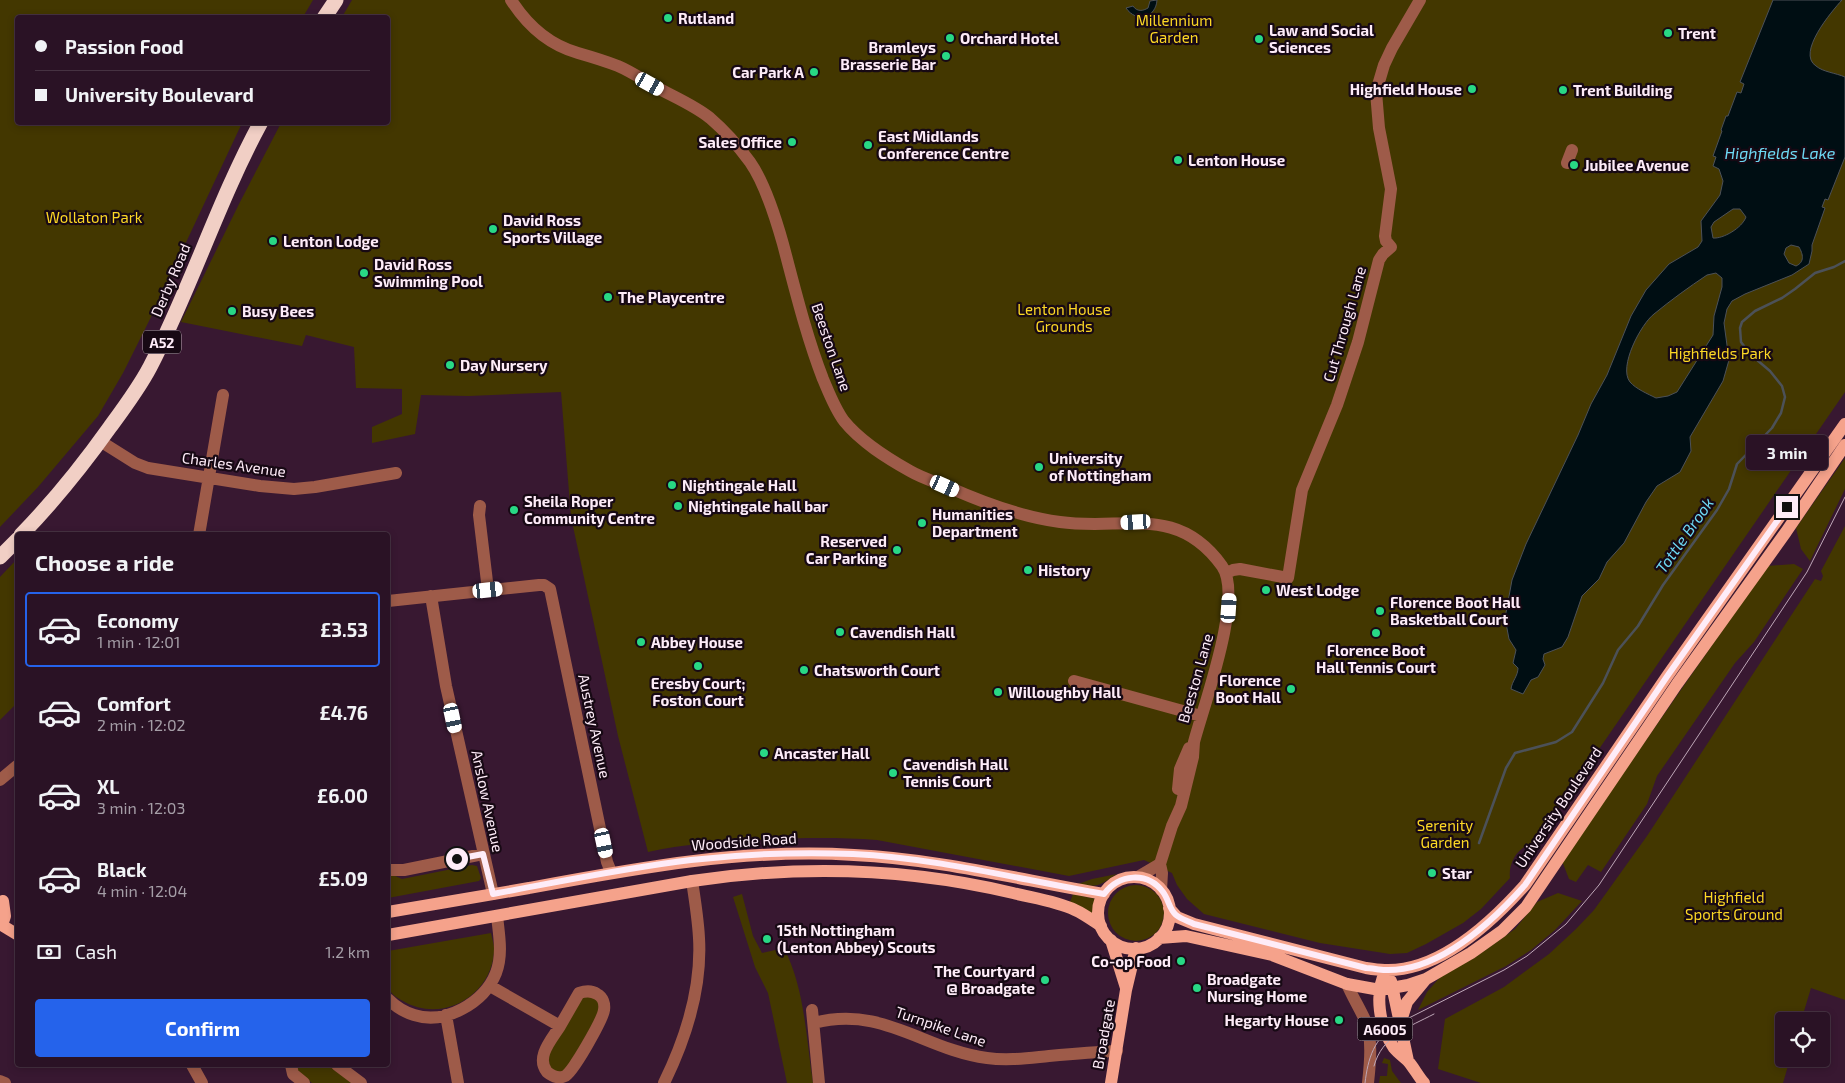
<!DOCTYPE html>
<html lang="en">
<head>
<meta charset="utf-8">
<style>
	body { margin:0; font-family:"Exo 2",sans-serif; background:#321b2d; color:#f1f3f6; height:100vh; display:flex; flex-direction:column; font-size:19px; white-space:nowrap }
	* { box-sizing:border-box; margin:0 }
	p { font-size:16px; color:#a59ea7 }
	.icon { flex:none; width:28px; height:28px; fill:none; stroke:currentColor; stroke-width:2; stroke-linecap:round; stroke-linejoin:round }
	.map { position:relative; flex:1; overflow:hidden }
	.details { position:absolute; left:15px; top:532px; width:375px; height:535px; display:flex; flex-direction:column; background:#2a1225; border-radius:5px; box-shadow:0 2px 8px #0003,0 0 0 1px #463242 }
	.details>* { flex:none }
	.banner { position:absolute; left:15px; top:15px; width:375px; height:110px; border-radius:5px; box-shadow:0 2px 8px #0003,0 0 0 1px #463242; display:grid; align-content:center; height:110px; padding:0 20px; background:#2a1225 }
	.fabs { position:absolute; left:1775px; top:1012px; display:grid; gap:10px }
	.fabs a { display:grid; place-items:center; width:55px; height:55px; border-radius:5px; background:#2a1225; box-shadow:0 2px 8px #0003,0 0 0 1px #463242; font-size:25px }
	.end { position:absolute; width:22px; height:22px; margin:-11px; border:6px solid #feecf8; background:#111; box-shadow:0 0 0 2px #111 }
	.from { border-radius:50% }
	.bubble { position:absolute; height:35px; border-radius:5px; background:#2a1225; box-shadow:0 2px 8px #0003,0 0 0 1px #463242; font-size:16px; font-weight:700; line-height:35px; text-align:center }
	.car { position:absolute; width:15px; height:30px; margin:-15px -8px; border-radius:6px; box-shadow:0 0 4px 1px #0007; background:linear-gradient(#fff 24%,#345 0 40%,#fff 0 76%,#345 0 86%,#fff 0) }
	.banner b { display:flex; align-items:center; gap:18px; height:48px; font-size:19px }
	.banner b+b { border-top:1px solid #463242 }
	.banner i { width:12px; height:12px; background:#f1f3f6 }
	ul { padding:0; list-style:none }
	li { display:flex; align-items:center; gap:15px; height:75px; margin:0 10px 8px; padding:0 10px; border:2px solid transparent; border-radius:5px }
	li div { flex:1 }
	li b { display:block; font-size:19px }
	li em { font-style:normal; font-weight:700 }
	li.active { border-color:#2563eb }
	li>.icon { width:45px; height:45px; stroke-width:1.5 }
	h2 { padding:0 20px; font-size:22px; line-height:60px }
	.pay { display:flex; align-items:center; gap:12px; height:55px; padding:0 20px; font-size:19px }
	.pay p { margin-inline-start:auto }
	.primary-button { display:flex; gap:10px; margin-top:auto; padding:10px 20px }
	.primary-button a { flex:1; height:58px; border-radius:5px; background:#2563eb; color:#fff; font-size:20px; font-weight:700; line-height:58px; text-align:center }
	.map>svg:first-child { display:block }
	.green { fill:#433700 }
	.water { fill:#000e13; stroke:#4c5158; fill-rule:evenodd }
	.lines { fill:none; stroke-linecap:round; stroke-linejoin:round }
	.stream { stroke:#4c5158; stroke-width:2.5 }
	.minor { stroke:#9e5b49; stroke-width:12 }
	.major { stroke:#f5a28b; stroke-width:12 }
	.highway { stroke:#f1cfc5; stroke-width:15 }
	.tram { stroke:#bea7b8; stroke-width:1 }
	.route { stroke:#feecf8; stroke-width:6 }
	.poi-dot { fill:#28d885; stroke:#170914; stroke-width:2 }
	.labels { text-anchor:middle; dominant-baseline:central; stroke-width:4.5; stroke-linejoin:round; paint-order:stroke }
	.shield { fill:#170914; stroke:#b9a8b4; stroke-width:1 }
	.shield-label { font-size:14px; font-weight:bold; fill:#feecf8 }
	.poi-label { font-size:15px; font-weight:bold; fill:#feecf8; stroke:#170914; text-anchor:start }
	.park-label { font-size:15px; fill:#fdd825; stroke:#170914 }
	.street-label { font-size:15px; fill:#feecf8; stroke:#170914 }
	.water-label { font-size:16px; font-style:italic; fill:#6dd8f3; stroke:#170914 }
</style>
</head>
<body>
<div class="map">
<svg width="1845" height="1083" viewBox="0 0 1845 1083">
	<rect width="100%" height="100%" fill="#381831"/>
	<path class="green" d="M0 0H313L303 17 18 18V122L242 123 152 315 123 373 98 416 38 487 0 527Z
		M352 0H1845V392L1535 842C1519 846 1508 861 1510 878L1481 909 1463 923 1426 944 1407 953 1390 954 1320 943 1204 914 1187 899 1177 885 1172 873 1144 860 1069 876 877 840C836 837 795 838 754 840 719 842 683 844 648 852L618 736 571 517 561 392 469 396 421 395 415 434 372 443V427L402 414V389L356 388 354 347 306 335 302 346 181 322 239 204 281 123 388 122V18L342 17Z
		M1845 458V489L1810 561 1801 549 1796 528Z
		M1845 526V1000L1811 988 1801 1021H1784V1059H1790L1783 1083H1481L1438 1069 1445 1019 1504 987 1549 954 1576 929 1594 910 1647 836 1815 579 1821 581 1823 576 1821 571Z
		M17 559V703L0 720V577Z
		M1794 564 1803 569 1754 642 1735 663 1657 776 1647 804 1601 872 1588 865 1576 882 1569 879 1562 861 1767 566Z
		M472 865 477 866 481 878 479 881 388 898V876L393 875 402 879Z
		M1117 874C1099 885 1100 888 1078 884L1092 879Z
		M1108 913a28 28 0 1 1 56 0a28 28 0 1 1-56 0Z
		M1558 893 1582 901 1555 930 1531 950 1506 966 1418 1010 1427 992 1442 975 1474 958 1515 929 1537 902Z
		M742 894 753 936 762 953 784 948C805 989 806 1038 813 1083H787L768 993 755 967 733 897Z
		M1073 894 1096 899 1093 915 1070 902Z
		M491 933C492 939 495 946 494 952 491 996 442 1024 403 1001 397 998 389 993 388 985 385 975 388 961 388 951Z
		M582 997H595L602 1008 565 1072 551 1071 547 1055Z
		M1384 1058 1390 1060 1392 1071 1401 1083H1379L1380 1076H1387L1388 1064 1382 1063Z
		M296 1065H328L352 1083H312L298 1072Z"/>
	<path class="water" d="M1157 0C1156 18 1136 23 1126 8L1133 6C1137 12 1143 11 1148 8L1150 1Z
		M1773 0H1842C1832 11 1796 53 1816 66 1823 72 1836 73 1845 77V157L1828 200 1825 199 1822 207 1825 208 1812 245V251L1809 264 1792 275 1745 294 1732 301 1727 309 1724 323 1729 360 1723 381 1690 437 1691 451 1680 472 1657 486 1646 502 1624 543 1607 562 1599 579 1582 596 1568 637 1562 647 1544 654 1543 659 1545 665 1538 677 1531 680 1523 694 1511 689C1512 681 1518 676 1518 668L1513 663 1516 650 1509 639 1505 618 1512 580 1526 544 1578 435 1591 404 1607 375 1631 316 1646 290 1669 264 1698 247 1702 241 1701 221 1720 195 1723 181 1719 169 1713 166 1716 157 1713 156 1722 131 1721 130 1726 116H1728L1737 92 1741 93 1744 84 1740 82ZM1733 209H1740L1746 217C1742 228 1723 239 1713 238L1711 227 1714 222ZM1791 245 1799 247C1803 254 1805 262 1796 266L1789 263 1784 254 1786 248ZM1716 273 1722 278V287L1714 316 1713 335 1677 392 1668 396 1656 398C1648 394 1636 389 1630 382 1618 367 1641 324 1654 314 1671 300 1689 287 1707 275Z"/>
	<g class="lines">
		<path class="stream" d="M1479 843 1506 768 1515 753 1556 742 1572 732 1603 683 1618 650 1638 626 1663 585 1717 510 1729 489 1737 464 1772 428 1781 413 1785 397 1782 386 1770 371 1750 354 1741 342 1740 328 1742 322 1755 311 1782 298 1795 289 1815 273 1834 267 1845 261"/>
		<path class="minor" d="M511 0C527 25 549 45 578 53 592 57 605 61 618 66 630 71 642 79 654 86 672 96 694 105 710 118 724 130 739 147 750 162 764 182 776 219 783 244 795 289 806 335 823 379 829 393 835 409 844 421 861 442 887 458 910 471 922 478 935 482 948 487 984 503 1021 517 1060 522 1123 531 1177 503 1222 566 1244 597 1204 704 1194 742L1193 757 1181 806 1172 826 1160 864 1162 873 1161 890
			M1567 163 1572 150
			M100 441 135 463 148 468 260 486 294 489 315 487 396 473
			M480 506 479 515 488 590
			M199 535 223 395
			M1227 573 1233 570 1240 569 1288 578 1302 490 1337 405 1358 342 1379 260 1383 254 1391 247 1386 241 1385 236 1391 189 1379 128 1376 92 1384 65 1392 48 1420 0
			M431 596 446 686 493 894
			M388 601 539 585H544L550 589 607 862 611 872
			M1074 681 1201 716
			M0 780 18 765
			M1178 789 1180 769 1189 748
			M388 870H404L483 854
			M1138 877 1160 864
			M1347 984C1352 996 1359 1007 1365 1020 1373 1036 1370 1065 1368 1083
			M490 986 560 1026 579 993C585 991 591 990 597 994 603 997 605 1004 604 1010 603 1019 572 1074 565 1076 559 1079 552 1076 547 1072 535 1057 552 1039 560 1026
			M388 999C395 1006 404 1012 414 1015 445 1025 484 1003 496 973 503 954 499 935 497 916
			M812 1010 819 1083
			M446 1015 458 1083
			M814 1023C883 1005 924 1050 987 1058 1008 1061 1028 1058 1049 1056 1071 1054 1094 1052 1117 1051
			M192 1065 202 1083
			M291 1065 293 1074 304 1083
			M337 1065 361 1083
			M0 1081 5 1083
			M664 1083C686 1038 702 989 699 938 698 919 695 900 692 881"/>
		<path class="major" d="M1098 913a36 36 0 1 1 72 0a36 36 0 1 1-72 0Z
			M1169 908 1177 917 1194 924 1366 968C1372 969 1379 970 1385 970 1439 972 1492 922 1525 885L1668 675 1845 424
			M388 912C435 904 482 896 529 888 637 868 744 848 854 855 939 859 1021 880 1104 894
			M0 924 18 935
			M2 925 5 916 3 901
			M388 935 692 881C799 865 908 868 1013 893 1033 898 1056 901 1075 910 1084 914 1092 920 1101 926
			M1159 938 1186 936 1272 955 1347 984 1380 990 1408 985 1426 979 1452 964 1471 953 1502 931 1526 907 1677 684 1786 532 1845 445
			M1111 940 1126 988
			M1386 970C1374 994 1379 1026 1394 1048 1398 1053 1403 1056 1408 1061 1414 1068 1418 1076 1424 1083
			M1391 981 1408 1061
			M1400 1024 1407 1002 1426 979
			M1111 1083 1126 990 1136 948"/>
		<path class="highway" d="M324 18 336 0
			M21 535C54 501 83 465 110 427 124 408 139 388 150 367 191 288 218 201 261 122
			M0 557 18 539"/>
		<path class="tram" d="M1374 1066C1382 1036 1409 1027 1434 1014
			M1365 1083C1368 1058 1374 1038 1397 1024L1504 970 1527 956 1566 924 1599 885 1807 572 1845 497"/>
	</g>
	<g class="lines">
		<path class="route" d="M457 859 483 854 493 894C558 882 624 868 691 860 744 854 799 852 853 854 938 858 1021 880 1104 894 1119 874 1147 871 1163 892 1169 900 1169 909 1176 915 1181 919 1188 921 1194 924L1366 968C1372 968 1379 970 1385 970 1439 972 1492 922 1525 885L1668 675 1787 507"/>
	</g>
	<g class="poi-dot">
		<circle cx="668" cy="18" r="5"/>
		<circle cx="1668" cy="33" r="5"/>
		<circle cx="950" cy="38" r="5"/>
		<circle cx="1259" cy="39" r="5"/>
		<circle cx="946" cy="56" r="5"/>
		<circle cx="814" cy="72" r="5"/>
		<circle cx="1472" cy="89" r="5"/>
		<circle cx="1563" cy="90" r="5"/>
		<circle cx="792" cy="142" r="5"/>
		<circle cx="868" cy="145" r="5"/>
		<circle cx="1178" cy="160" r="5"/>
		<circle cx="1574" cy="165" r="5"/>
		<circle cx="493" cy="229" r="5"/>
		<circle cx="273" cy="241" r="5"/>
		<circle cx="364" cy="273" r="5"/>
		<circle cx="608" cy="297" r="5"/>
		<circle cx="232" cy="311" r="5"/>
		<circle cx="450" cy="365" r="5"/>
		<circle cx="1039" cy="467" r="5"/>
		<circle cx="672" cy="485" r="5"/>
		<circle cx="678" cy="506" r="5"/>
		<circle cx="514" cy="510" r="5"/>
		<circle cx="922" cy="523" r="5"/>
		<circle cx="897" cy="550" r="5"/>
		<circle cx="1028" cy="570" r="5"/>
		<circle cx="1266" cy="590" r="5"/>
		<circle cx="1380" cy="611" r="5"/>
		<circle cx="840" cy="632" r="5"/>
		<circle cx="1376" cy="633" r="5"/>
		<circle cx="641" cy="642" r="5"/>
		<circle cx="698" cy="666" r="5"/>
		<circle cx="804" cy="670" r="5"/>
		<circle cx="1291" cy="689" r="5"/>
		<circle cx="998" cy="692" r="5"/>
		<circle cx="764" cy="753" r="5"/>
		<circle cx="893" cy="773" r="5"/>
		<circle cx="1432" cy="873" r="5"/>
		<circle cx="767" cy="939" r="5"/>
		<circle cx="1181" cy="961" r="5"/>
		<circle cx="1045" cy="980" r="5"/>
		<circle cx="1197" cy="988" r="5"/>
		<circle cx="1339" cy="1020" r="5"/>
	</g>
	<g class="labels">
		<g class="shield">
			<rect x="143" y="330.5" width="38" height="23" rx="4"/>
			<rect x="1357.5" y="1017.5" width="55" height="23" rx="4"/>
		</g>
		<g class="shield-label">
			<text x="162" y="342">A52</text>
			<text x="1385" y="1029">A6005</text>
		</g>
		<g class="poi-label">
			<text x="678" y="18">Rutland</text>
			<text x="1269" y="30">Law and Social<tspan x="1269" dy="17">Sciences</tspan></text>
			<text x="1678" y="33">Trent</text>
			<text x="960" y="38">Orchard Hotel</text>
			<text x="936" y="47" text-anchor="end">Bramleys<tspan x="936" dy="17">Brasserie Bar</tspan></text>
			<text x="804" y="72" text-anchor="end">Car Park A</text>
			<text x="1462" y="89" text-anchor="end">Highfield House</text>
			<text x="1573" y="90">Trent Building</text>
			<text x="878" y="136">East Midlands<tspan x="878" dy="17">Conference Centre</tspan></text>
			<text x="782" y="142" text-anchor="end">Sales Office</text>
			<text x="1188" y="160">Lenton House</text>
			<text x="1584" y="165">Jubilee Avenue</text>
			<text x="503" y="220">David Ross<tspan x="503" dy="17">Sports Village</tspan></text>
			<text x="283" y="241">Lenton Lodge</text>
			<text x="374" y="264">David Ross<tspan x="374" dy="17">Swimming Pool</tspan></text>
			<text x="618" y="297">The Playcentre</text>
			<text x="242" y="311">Busy Bees</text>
			<text x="460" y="365">Day Nursery</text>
			<text x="1049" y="458">University<tspan x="1049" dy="17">of Nottingham</tspan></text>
			<text x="682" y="485">Nightingale Hall</text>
			<text x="524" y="501">Sheila Roper<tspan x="524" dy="17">Community Centre</tspan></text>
			<text x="688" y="506">Nightingale hall bar</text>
			<text x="932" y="514">Humanities<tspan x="932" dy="17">Department</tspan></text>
			<text x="887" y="541" text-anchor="end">Reserved<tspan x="887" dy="17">Car Parking</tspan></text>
			<text x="1038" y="570">History</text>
			<text x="1276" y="590">West Lodge</text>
			<text x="1390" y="602">Florence Boot Hall<tspan x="1390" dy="17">Basketball Court</tspan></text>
			<text x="850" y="632">Cavendish Hall</text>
			<text x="651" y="642">Abbey House</text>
			<text x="1376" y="650" text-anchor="middle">Florence Boot<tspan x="1376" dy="17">Hall Tennis Court</tspan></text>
			<text x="814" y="670">Chatsworth Court</text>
			<text x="1281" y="680" text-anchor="end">Florence<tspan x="1281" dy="17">Boot Hall</tspan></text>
			<text x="698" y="683" text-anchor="middle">Eresby Court;<tspan x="698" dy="17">Foston Court</tspan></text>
			<text x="1008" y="692">Willoughby Hall</text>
			<text x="774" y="753">Ancaster Hall</text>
			<text x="903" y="764">Cavendish Hall<tspan x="903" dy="17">Tennis Court</tspan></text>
			<text x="1442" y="873">Star</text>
			<text x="777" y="930">15th Nottingham<tspan x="777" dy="17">(Lenton Abbey) Scouts</tspan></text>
			<text x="1171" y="961" text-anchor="end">Co-op Food</text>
			<text x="1035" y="971" text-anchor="end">The Courtyard<tspan x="1035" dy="17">@ Broadgate</tspan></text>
			<text x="1207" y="979">Broadgate<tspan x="1207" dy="17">Nursing Home</tspan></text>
			<text x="1329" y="1020" text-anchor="end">Hegarty House</text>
		</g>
		<g class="park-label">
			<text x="1174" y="20">Millennium<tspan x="1174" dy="17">Garden</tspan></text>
			<text x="94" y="217">Wollaton Park</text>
			<text x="1064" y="309">Lenton House<tspan x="1064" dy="17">Grounds</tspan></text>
			<text x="1720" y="353">Highfields Park</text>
			<text x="1445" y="825">Serenity<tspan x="1445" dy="17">Garden</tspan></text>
			<text x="1734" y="897">Highfield<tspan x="1734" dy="17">Sports Ground</tspan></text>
		</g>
		<g class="street-label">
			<text transform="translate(170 280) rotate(-67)">Derby Road</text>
			<text transform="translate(1344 324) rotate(-74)">Cut Through Lane</text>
			<text transform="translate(832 347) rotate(71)">Beeston Lane</text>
			<text transform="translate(234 464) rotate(8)">Charles Avenue</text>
			<text transform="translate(1195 678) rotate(-74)">Beeston Lane</text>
			<text transform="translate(595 726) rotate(78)">Austrey Avenue</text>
			<text transform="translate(488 801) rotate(78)">Anslow Avenue</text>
			<text transform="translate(1558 807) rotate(-56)">University Boulevard</text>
			<text transform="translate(744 841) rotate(-4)">Woodside Road</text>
			<text transform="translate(941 1026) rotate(19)">Turnpike Lane</text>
			<text transform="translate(1103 1034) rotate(-80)">Broadgate</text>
		</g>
		<g class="water-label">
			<text x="1780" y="152">Highfields Lake</text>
			<text transform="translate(1684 535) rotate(-55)">Tottle Brook</text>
		</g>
	</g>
</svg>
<div class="fabs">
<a><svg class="icon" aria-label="locate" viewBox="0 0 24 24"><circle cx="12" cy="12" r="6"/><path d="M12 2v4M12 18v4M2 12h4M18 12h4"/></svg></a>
</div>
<i class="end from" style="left:457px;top:859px"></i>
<i class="end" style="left:1787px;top:507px"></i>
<div class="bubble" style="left:1746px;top:435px;width:82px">3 min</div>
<i class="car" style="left:650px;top:84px;rotate:119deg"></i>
<i class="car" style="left:945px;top:486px;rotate:114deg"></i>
<i class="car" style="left:1136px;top:522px;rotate:267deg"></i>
<i class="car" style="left:488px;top:590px;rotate:84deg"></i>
<i class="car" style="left:1229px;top:608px;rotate:4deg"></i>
<i class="car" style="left:453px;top:718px;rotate:168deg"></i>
<i class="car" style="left:604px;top:843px;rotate:168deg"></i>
<div class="banner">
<b><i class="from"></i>Passion Food</b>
<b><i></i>University Boulevard</b>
</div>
<section class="details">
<h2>Choose a ride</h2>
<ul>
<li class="active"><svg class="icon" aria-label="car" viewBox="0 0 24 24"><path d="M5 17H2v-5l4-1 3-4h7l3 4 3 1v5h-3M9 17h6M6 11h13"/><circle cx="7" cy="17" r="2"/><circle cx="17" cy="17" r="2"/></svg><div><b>Economy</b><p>1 min · 12:01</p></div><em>£3.53</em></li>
<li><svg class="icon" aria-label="car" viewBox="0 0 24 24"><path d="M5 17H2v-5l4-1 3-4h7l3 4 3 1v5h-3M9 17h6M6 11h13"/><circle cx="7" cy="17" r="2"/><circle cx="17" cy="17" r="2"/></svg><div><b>Comfort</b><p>2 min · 12:02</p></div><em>£4.76</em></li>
<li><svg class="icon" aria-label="car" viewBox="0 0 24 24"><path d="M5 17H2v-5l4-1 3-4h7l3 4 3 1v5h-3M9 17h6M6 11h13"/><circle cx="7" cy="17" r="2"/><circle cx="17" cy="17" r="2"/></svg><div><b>XL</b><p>3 min · 12:03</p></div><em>£6.00</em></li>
<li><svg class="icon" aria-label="car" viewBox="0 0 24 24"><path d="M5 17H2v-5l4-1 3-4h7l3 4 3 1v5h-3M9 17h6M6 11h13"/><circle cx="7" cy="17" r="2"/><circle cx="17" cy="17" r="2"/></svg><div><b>Black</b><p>4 min · 12:04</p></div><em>£5.09</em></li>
</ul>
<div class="pay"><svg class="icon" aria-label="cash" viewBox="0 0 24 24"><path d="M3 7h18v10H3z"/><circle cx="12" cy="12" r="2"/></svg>Cash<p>1.2 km</p></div>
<div class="primary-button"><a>Confirm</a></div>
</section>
</div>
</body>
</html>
